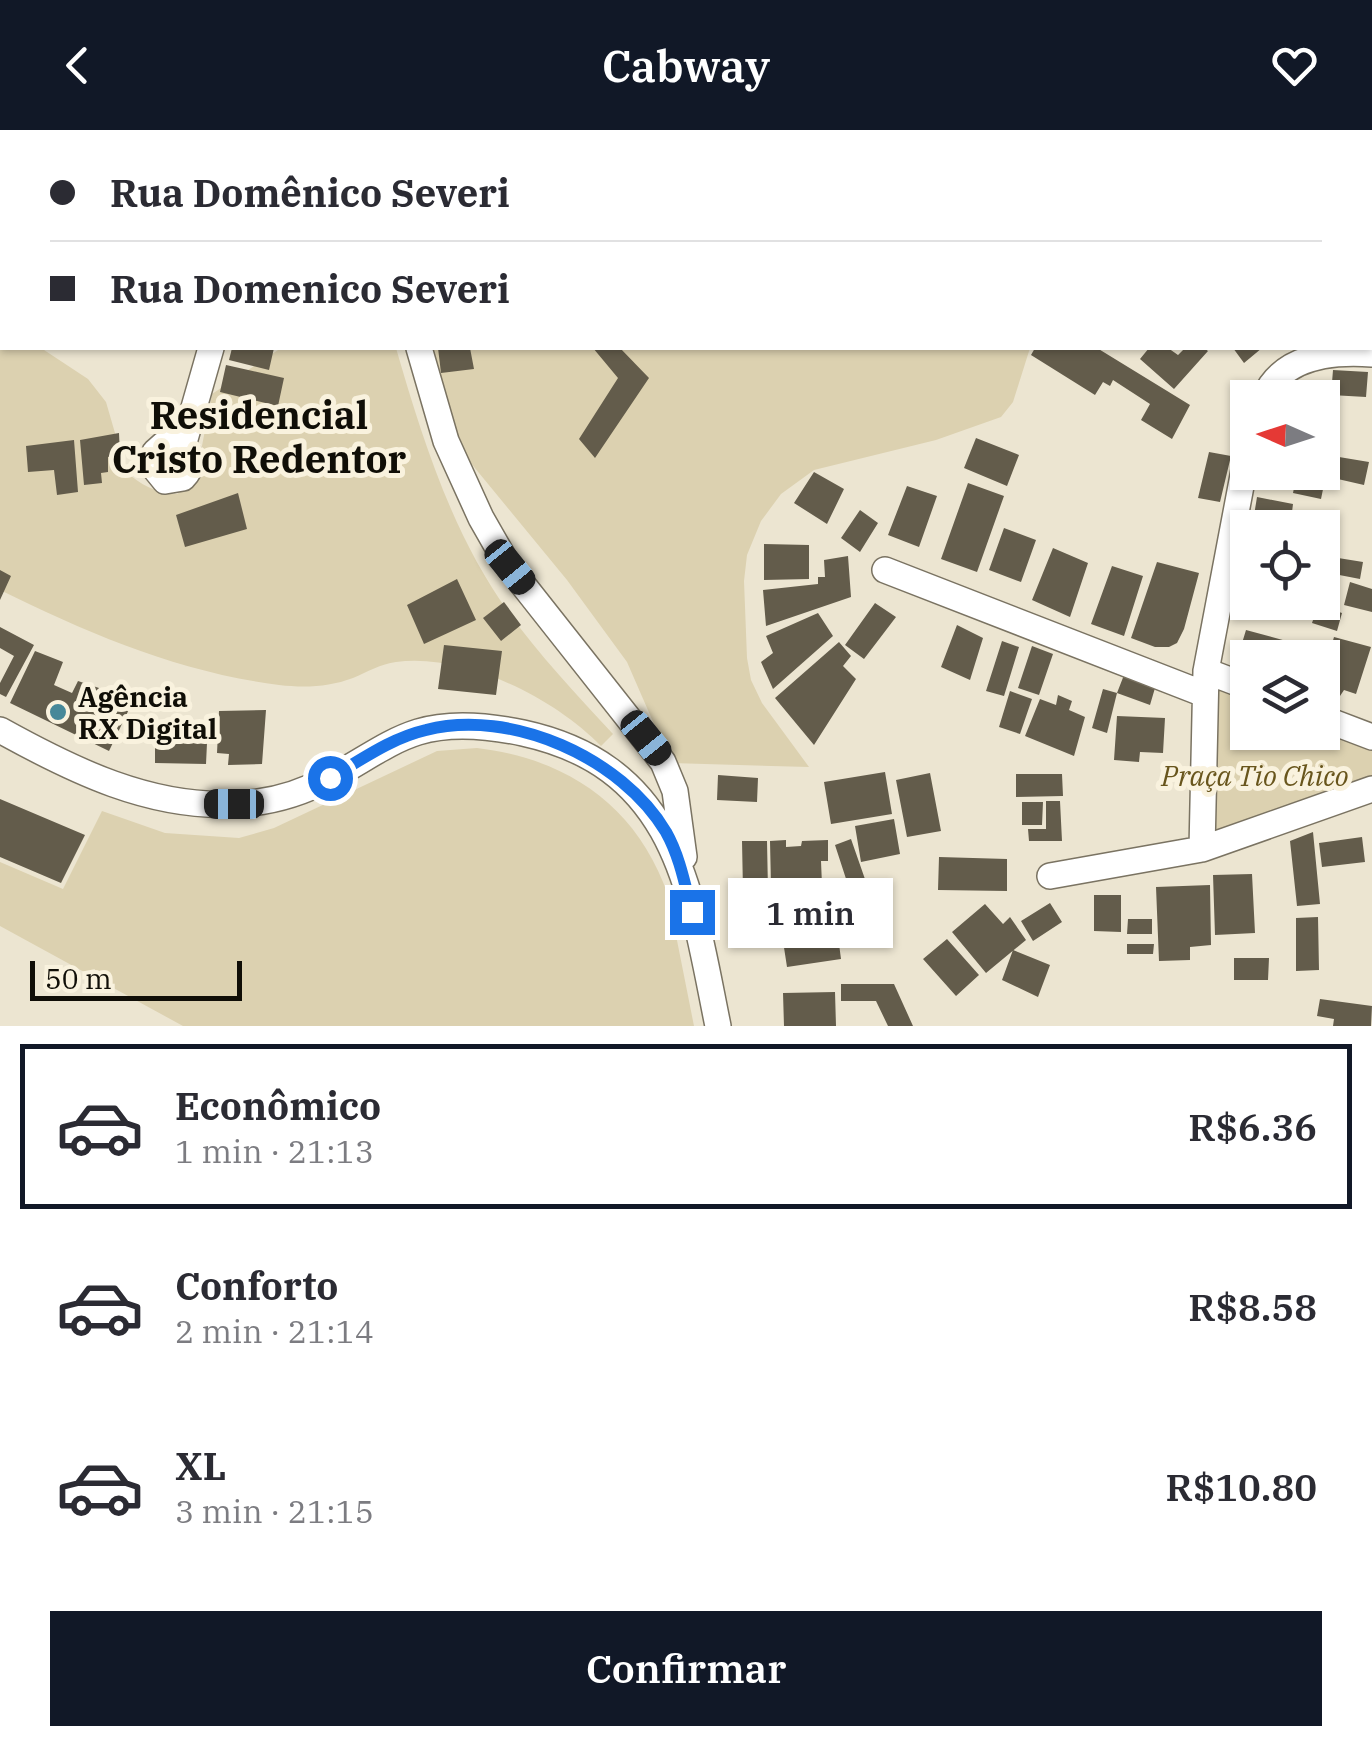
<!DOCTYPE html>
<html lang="pt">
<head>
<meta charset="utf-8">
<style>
	body { margin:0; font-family:"IBM Plex Serif",serif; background:#f7f7f7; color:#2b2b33; height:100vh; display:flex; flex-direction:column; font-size:38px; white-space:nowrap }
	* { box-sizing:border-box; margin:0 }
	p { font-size:32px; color:#7c7c81 }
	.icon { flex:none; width:55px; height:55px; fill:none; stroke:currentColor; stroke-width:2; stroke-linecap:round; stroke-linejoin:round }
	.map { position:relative; height:896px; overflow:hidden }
	.details { display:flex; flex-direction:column; background:#fff; flex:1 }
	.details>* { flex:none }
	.banner { position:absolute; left:0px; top:0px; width:1372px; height:220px; box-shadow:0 2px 8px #0004; display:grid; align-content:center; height:220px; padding:0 50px; background:#fff }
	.needle { width:65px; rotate:273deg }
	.buttons { position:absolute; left:1230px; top:250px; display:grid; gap:20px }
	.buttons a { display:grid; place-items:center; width:110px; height:110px; border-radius:0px; background:#fff; box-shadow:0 2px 8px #0004; font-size:50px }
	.scale { position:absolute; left:30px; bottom:25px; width:212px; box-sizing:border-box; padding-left:10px; border:5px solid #100e07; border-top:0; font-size:28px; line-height:35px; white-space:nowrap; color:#100e07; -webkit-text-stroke:8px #f9f2de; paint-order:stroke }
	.end { position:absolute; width:45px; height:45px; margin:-22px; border:12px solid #1a73e8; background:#fff; box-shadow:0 0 0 5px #fff }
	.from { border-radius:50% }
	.bubble { position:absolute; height:70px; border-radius:0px; background:#fff; box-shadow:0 2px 8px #0004; font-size:32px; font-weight:600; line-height:70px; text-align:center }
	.car { position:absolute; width:30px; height:60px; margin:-30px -15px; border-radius:12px; box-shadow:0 0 8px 2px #0007; background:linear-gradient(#222 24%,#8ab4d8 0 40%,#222 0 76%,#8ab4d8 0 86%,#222 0) }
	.banner b { display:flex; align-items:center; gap:35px; height:95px; font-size:38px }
	.banner b+b { border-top:2px solid #e1e1e2 }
	.banner i { width:25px; height:25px; background:#2b2b33 }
	ul { padding:18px 0 0; list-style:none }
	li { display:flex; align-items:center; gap:30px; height:165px; margin:0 20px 15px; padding:0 30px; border:5px solid transparent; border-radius:0px }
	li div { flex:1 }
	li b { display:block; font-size:38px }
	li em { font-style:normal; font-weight:600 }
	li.selected { border-color:#111827 }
	li>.icon { width:90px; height:90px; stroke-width:1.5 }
	.cta { display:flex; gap:20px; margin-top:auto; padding:20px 50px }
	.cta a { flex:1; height:115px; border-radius:0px; background:#111827; color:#fff; font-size:40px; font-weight:600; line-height:115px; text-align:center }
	header { display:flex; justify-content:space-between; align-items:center; height:130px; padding:0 50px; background:#111827; color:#fff; font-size:45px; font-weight:600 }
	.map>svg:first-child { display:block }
	.green { fill:#dcd1b0 }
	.building { fill:#635c4b }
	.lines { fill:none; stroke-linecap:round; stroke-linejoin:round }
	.minor-casing { stroke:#7a7362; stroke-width:28 }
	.minor { stroke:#fff; stroke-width:25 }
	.route { stroke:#1a73e8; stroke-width:12 }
	.poi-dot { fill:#468899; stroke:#f9f2de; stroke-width:4 }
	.labels { text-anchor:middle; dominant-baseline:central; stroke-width:10; stroke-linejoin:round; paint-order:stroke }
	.poi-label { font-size:28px; font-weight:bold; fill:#100e07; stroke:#f9f2de; text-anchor:start }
	.park-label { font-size:28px; font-style:italic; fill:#68551c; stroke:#f9f2de }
	.district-label { font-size:38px; font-weight:bold; fill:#100e07; stroke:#f9f2de }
</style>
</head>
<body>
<header><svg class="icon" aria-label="back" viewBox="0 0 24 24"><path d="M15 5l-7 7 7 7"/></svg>Cabway<svg class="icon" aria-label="heart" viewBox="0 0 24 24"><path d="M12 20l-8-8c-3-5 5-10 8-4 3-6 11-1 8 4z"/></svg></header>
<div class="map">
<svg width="1372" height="896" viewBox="0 0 1372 896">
	<rect width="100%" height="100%" fill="#ece5d1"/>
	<path class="green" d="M909 0H1372V112L1370 2H906Z
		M0 201 2 218H41L88 249 106 272 126 341C139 355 158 363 177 364L195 352 212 264 281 218H396C422 308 452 403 507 480 538 524 577 565 613 604L601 616C554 568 466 523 396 532 381 534 367 542 353 548 329 557 305 558 279 555 178 542 90 504 0 460Z
		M429 218H1030L1013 272 1001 287 936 310 814 340 781 364 761 391 747 425 744 451 747 528 751 550 762 573 809 637 671 633 627 532 567 450 456 315Z
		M1213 556 1247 569 1248 602H1322L1323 598 1372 618V649L1210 707Z
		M477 618C568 629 637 676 668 765L694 896H183L0 796V732L63 759 102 681 165 703 239 708 274 698 437 621Z"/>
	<path class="building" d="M232 218H274L269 240 229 230Z
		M438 218H470L474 239 441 243Z
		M593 218H620L649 248 595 328 579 309 618 248Z
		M1035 218H1097L1190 275 1172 309 1141 290 1150 274 1113 250 1110 256 1103 252 1095 265 1031 225Z
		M1149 218H1168L1178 225 1185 218H1204L1208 221 1174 259 1140 229Z
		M1233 218H1262L1244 233Z
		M226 235 284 248 278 276 220 262Z
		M1333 240 1368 242 1366 267 1331 265Z
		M119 303 120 326 108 327V342L101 343 102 353 84 355 80 310Z
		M976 308 1019 325 1007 356 964 338Z
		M74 310 78 362 57 365 54 340 28 342 26 316Z
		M1209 322 1231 326 1220 372 1198 368Z
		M1333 326 1369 332 1364 355 1329 347Z
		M1322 339 1327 340 1321 369 1293 363 1297 342H1322Z
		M814 342 844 359 827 394 794 373Z
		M968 353 1004 366 977 442 941 429Z
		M907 356 937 366 919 417 888 405Z
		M238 363 247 399 185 417 176 385Z
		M1257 367 1293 374 1290 398H1252Z
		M860 380 878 393 860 422 841 408Z
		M1004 398 1036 410 1021 452 989 440Z
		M764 414 809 415V449L764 450Z
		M1053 418 1088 433 1070 487 1032 470Z
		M848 426 851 467 766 496 763 460 818 454V447H825L824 430Z
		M1332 427 1363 432 1360 449 1329 443Z
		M1157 432 1199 443 1184 499 1177 513 1169 517H1155L1131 508Z
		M1112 436 1143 446 1124 506 1091 494Z
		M0 440 11 446 0 470Z
		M457 449 476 490 424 514 407 475Z
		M1350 452 1372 459V482L1344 475Z
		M504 472 521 495 501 511 483 488Z
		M875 473 896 487 864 529 845 515Z
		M1318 475 1342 483 1337 501 1312 493Z
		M818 483 833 506 773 559 761 532 773 523 766 506Z
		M957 495 983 508 970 550 941 537Z
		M0 497 34 515 6 567 0 564V553L14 526 0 518Z
		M1246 500 1290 512 1286 528H1248V537L1236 533Z
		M1334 507 1371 517 1356 564 1344 560 1336 572 1322 568V548Z
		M1002 511 1019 517 1004 566 986 561Z
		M839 512 851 526 843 536 856 549 814 615 775 568Z
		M1303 513 1321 518 1319 528H1298Z
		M444 515 502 521 496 565 438 559Z
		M1032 516 1053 524 1039 565 1018 558Z
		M35 521 63 532 54 555 72 563 78 551 99 558 91 577 102 581 112 563 132 573 109 621 10 573Z
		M1124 545 1155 558 1150 575 1117 563 1107 603 1092 598 1103 559 1117 563Z
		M1010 561 1032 569 1020 604 999 597Z
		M1058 565 1072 571 1069 580 1085 587 1074 626 1025 606 1040 569 1056 575Z
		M266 580 262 634 228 635 229 624 217 623 219 581Z
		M1117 586 1165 588 1163 623 1140 622 1139 632 1114 630Z
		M177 590 208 592 206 634 155 633V613H175Z
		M885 642 892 684 831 694 824 652Z
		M930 643 941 701 907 707 896 650Z
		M1016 644H1062L1063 666 1016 667Z
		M718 645 758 648 757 672 717 670Z
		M0 669 85 705 61 753 0 727Z
		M1046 671H1060L1062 711H1029L1028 699H1046Z
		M1022 672H1043L1042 695H1022Z
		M894 689 900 724 861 732 855 696Z
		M1313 702 1320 774 1297 776 1290 711Z
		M1362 707 1365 732 1322 737 1319 713Z
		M851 709 866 752 849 758 835 715Z
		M786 710V717L801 716 802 711 828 710V731H821L822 755 794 756 795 777 769 780 768 765 772 764 771 758 785 757 771 756 770 711Z
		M742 711H767L768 761H743Z
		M939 727 1007 729V761L938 760Z
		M1252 744 1255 803 1215 805 1213 745Z
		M1210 755 1211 815 1190 817V830L1159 831 1156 757Z
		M1094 765H1121V802L1094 801Z
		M1050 773 1062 792 1033 811 1021 791Z
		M985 774 1003 794 1010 787 1026 810 986 843 952 802Z
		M834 776 841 829 787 837 779 785Z
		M1318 787 1319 840 1296 841V788Z
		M1128 789H1152V804H1127Z
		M947 809 979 845 956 866 923 829Z
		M1127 814H1154L1153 824H1127Z
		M1013 820 1050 835 1038 867 1002 850Z
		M1234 828H1269L1268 850H1234Z
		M841 854H894L913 896H888L876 871H841Z
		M835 862 836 896H784L783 863Z
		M1320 869 1372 876 1371 896H1333L1334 889 1317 886Z"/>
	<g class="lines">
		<g class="minor-casing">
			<path id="minor" d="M380 0V2
				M275 2 276 0
				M726 2 731 0
				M419 218 446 311 481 388 509 437 663 632 675 661 684 727
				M1264 268C1282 226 1331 221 1372 224
				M183 316 164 314 155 322 152 335 165 351 183 348C193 338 194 326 183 316L211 218
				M885 440 1204 564
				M1206 541 1248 557
				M1322 588 1372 607
				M0 600C72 640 151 679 236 674 269 673 302 663 330 648 360 633 386 612 418 602 450 592 490 596 523 603 679 637 691 764 718 896
				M1202 719 1206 541 1248 319
				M1050 746 1202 719 1372 659"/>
		</g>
		<use href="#minor" class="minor"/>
	</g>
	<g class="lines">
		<path class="route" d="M330 648C361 630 391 608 426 600 511 578 622 628 666 702 680 727 685 755 692 782"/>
	</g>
	<circle class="poi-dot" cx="58" cy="582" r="10"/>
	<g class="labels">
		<g class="poi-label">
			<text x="78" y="566">Agência<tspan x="78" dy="32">RX Digital</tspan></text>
		</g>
		<g class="park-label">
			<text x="1255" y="645">Praça Tio Chico</text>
		</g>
		<g class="district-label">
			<text x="259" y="284">Residencial<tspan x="259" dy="44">Cristo Redentor</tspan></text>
		</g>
	</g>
</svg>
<div class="buttons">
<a><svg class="needle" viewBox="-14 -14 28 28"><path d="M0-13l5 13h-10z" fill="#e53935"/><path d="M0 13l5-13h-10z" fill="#7c7c81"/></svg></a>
<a><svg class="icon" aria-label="locate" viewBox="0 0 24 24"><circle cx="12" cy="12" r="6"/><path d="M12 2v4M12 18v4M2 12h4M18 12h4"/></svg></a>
<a><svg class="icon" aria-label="layers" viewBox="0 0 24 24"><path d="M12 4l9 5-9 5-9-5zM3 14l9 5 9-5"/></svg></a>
</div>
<div class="scale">50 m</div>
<i class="end from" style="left:330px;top:648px"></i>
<i class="end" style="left:692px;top:782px"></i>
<div class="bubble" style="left:728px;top:748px;width:165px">1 min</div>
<i class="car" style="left:510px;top:437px;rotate:141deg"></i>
<i class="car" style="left:646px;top:608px;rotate:141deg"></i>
<i class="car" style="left:234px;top:674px;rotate:270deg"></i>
<div class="banner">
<b><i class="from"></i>Rua Domênico Severi</b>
<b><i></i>Rua Domenico Severi</b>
</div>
</div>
<section class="details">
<ul>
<li class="selected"><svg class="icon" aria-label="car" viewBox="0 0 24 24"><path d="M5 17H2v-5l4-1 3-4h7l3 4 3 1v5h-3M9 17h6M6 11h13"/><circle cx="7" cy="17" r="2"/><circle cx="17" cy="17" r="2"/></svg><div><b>Econômico</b><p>1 min · 21:13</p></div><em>R$6.36</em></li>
<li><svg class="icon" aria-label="car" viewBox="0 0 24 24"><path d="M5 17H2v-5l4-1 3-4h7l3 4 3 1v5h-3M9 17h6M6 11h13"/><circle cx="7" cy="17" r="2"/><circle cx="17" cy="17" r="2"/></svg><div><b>Conforto</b><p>2 min · 21:14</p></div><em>R$8.58</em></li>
<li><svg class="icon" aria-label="car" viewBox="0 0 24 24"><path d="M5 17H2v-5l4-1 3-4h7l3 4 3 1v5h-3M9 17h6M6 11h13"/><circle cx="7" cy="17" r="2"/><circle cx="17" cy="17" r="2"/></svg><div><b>XL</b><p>3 min · 21:15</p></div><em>R$10.80</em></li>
</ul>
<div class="cta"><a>Confirmar</a></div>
</section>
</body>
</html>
